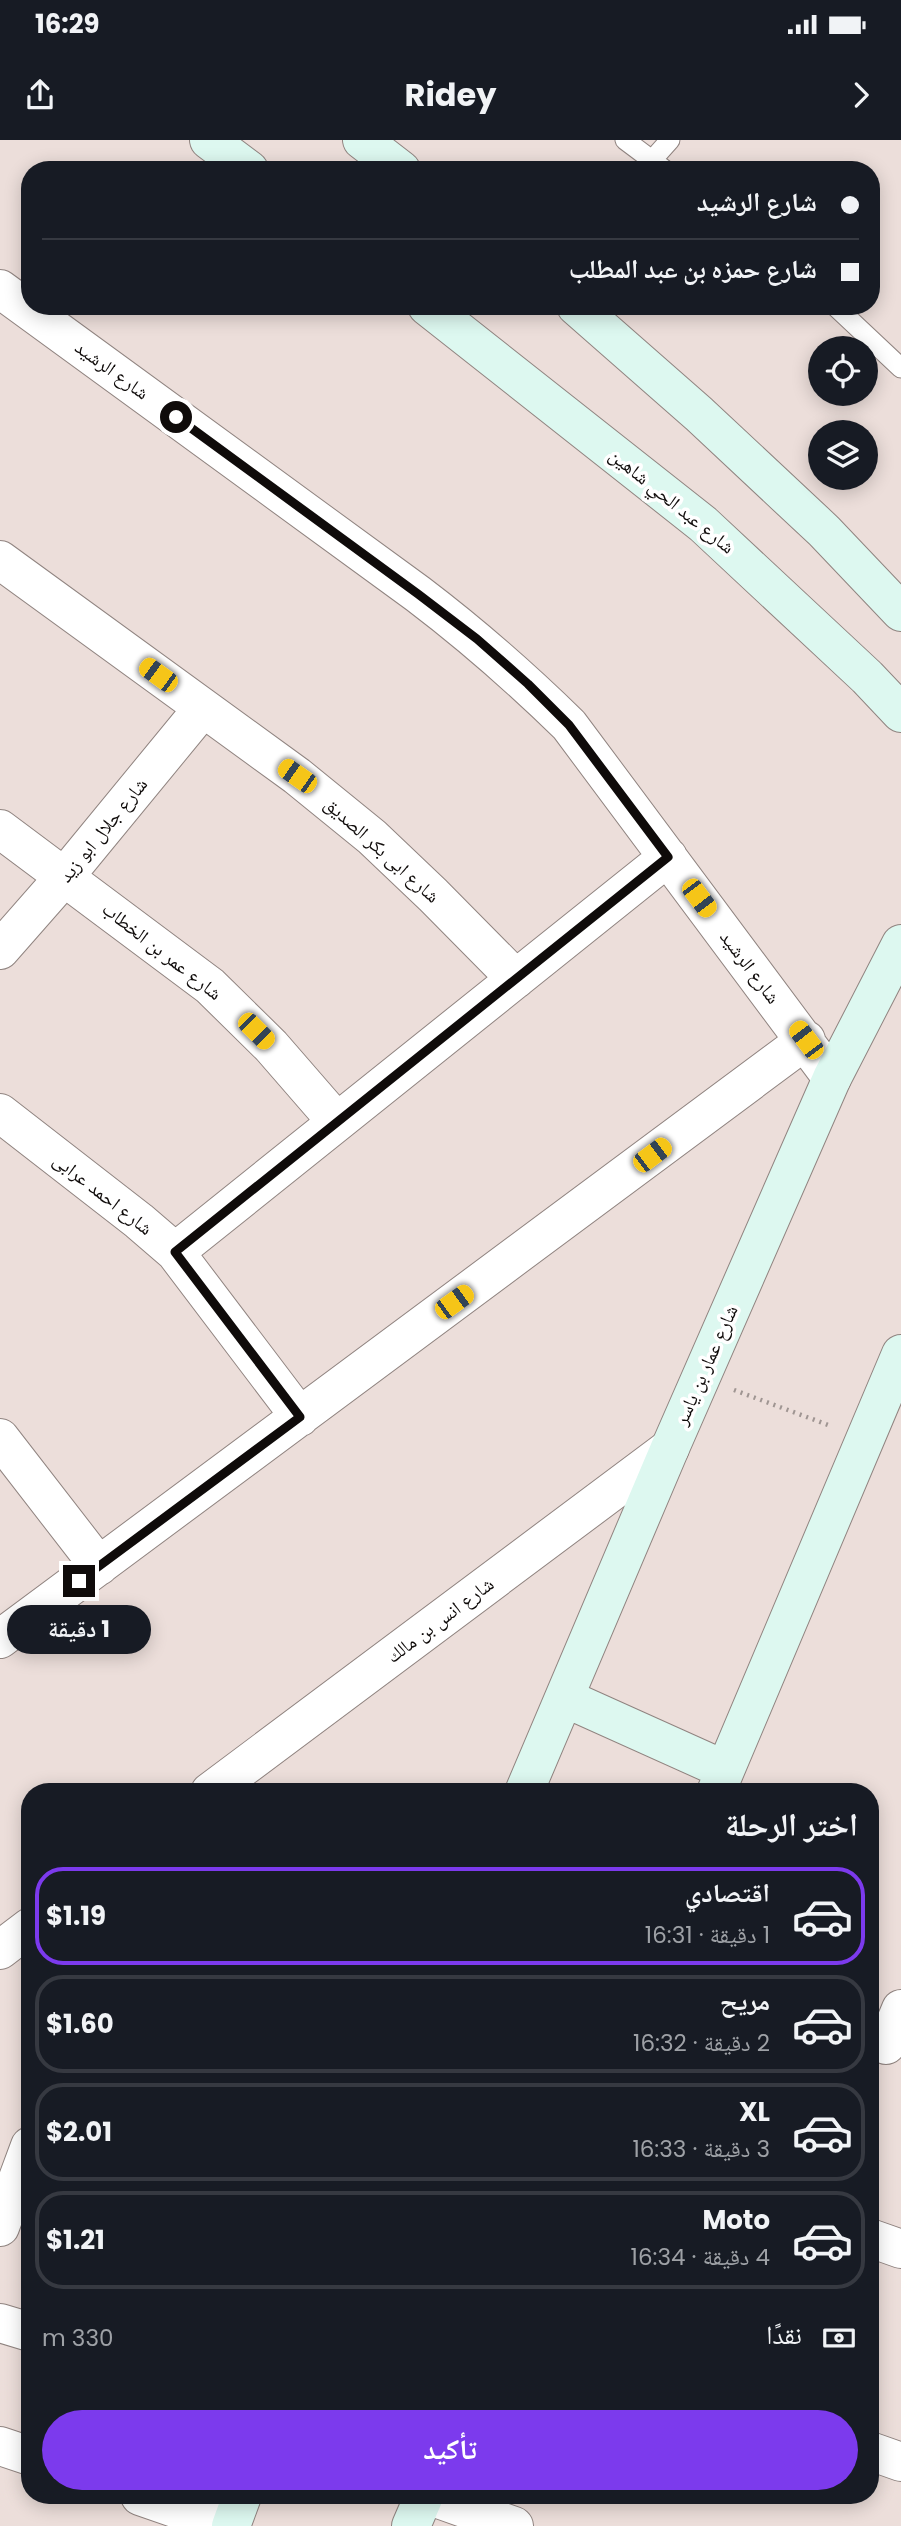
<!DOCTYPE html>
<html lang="ar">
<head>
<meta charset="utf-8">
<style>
	body { margin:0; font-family:Poppins,"Noto Naskh Arabic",sans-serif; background:#20242c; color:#f1f3f6; direction:rtl; height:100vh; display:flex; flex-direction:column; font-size:26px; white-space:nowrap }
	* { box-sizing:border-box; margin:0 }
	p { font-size:23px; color:#9ea1a6 }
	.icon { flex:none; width:38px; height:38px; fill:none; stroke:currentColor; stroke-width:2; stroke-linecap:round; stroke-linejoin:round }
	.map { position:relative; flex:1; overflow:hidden; direction:ltr }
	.panel { position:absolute; left:21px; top:1643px; width:858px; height:721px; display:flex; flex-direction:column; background:#171b24; border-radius:28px; box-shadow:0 4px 18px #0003; direction:rtl }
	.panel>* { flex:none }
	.top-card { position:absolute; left:21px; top:21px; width:859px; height:154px; border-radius:28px; box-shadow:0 4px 18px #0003; direction:rtl; display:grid; align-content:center; height:154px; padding:0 21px; background:#171b24 }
	.fabs { position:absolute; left:808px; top:196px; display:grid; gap:14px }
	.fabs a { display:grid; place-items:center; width:70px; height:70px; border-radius:50%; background:#171b24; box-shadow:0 4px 18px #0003; font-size:35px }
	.end { position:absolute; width:32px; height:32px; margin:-16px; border:9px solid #0f0b0a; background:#fff; box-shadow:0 0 0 4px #fff }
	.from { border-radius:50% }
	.bubble { position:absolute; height:49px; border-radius:24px; background:#171b24; box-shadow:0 4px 18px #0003; font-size:23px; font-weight:700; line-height:49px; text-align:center; direction:rtl }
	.car { position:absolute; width:21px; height:42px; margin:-21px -10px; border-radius:9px; box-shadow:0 0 5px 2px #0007; background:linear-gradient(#f5c518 24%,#345 0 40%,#f5c518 0 76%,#345 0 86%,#f5c518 0) }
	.top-card b { display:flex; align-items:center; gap:24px; height:66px; font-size:26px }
	.top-card b+b { border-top:2px solid #363941 }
	.top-card i { width:18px; height:18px; background:#f1f3f6 }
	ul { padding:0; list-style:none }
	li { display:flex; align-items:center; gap:21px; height:98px; margin:0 14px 10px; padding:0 7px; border:4px solid #363941; border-radius:28px }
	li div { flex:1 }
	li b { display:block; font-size:26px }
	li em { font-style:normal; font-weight:700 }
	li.current { border-color:#7c3aed }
	li>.icon { width:63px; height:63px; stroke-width:1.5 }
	h2 { padding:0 21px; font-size:32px; line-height:84px }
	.pay { display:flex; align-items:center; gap:18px; height:77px; padding:0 21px; font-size:26px }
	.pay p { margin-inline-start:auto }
	.primary-button { display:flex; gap:14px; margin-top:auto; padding:14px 21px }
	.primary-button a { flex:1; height:80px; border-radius:42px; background:#7c3aed; color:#fff; font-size:28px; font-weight:700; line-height:80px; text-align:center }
	.status { display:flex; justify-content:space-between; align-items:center; height:49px; padding:0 35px; background:#171b24; direction:ltr }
	.status svg { height:19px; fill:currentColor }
	header { display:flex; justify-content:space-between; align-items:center; height:91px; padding:0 21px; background:#171b24; font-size:32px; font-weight:700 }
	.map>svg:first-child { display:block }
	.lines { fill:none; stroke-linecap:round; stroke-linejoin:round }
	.lane-casing { stroke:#908480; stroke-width:21 }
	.street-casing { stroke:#908480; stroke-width:40 }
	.secondary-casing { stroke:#908480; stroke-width:40 }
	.path { stroke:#9f9592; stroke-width:4.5; stroke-dasharray:2 5; stroke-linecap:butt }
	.lane { stroke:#fff; stroke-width:19 }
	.street { stroke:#fff; stroke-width:38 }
	.secondary { stroke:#ddf8f0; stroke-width:38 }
	.route { stroke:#0f0b0a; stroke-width:9 }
	.labels { text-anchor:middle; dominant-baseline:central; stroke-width:7; stroke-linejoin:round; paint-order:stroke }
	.street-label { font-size:19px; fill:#0f0b0a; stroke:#fff }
</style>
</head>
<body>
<div class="status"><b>16:29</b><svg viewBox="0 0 49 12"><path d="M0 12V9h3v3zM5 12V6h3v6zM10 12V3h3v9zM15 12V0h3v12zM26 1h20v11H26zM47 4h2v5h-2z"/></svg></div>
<header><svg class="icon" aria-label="forward" viewBox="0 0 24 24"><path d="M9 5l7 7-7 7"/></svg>Ridey<svg class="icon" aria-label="share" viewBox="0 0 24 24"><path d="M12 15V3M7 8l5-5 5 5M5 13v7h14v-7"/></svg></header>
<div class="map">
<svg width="901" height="2386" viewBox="0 0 901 2386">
	<rect width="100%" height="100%" fill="#ecdeda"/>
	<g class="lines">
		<g class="lane-casing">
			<path id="lane" d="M625 0 665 30
				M645 28 670 0
				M835 166 901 228"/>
		</g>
		<g class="street-casing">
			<path id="street" d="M0 149 418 454C472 495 521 538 569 585L832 938
				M0 420 297 636 372 697 433 755 516 839
				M0 689 210 846 271 906 337 982
				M0 810 65 736 203 568
				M0 973 139 1081 175 1112 300 1277
				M175 1112 668 717
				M0 1298 99 1426
				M0 1499 806 900
				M210 1652 670 1308
				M0 1810 30 1787
				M886 1905 901 1869
				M0 2087 30 2006
				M870 2098 901 2109
				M0 2183 30 2192
				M0 2306 30 2316
				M870 2311 901 2322
				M140 2356 226 2386
				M430 2356 514 2386"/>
		</g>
		<g class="secondary-casing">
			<path id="secondary" d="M209 0 249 30
				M362 0 401 30
				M427 166 703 384 867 537 901 573
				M576 166 699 274 824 391 901 472
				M565 1558 725 1630
				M524 1652 670 1308 832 938 901 804
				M716 1652 901 1214
				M231 2386 242 2356
				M411 2386 424 2356"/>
		</g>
		<path class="path" d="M734 1250 831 1286"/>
		<use href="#lane" class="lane"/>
		<use href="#street" class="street"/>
		<use href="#secondary" class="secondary"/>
	</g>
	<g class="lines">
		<path class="route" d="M79 1441 300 1277 175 1112 668 717 569 585 528 544 477 499 418 454 176 277"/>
	</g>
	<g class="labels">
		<g class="street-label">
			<text transform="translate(112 230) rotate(36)">شارع الرشيد</text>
			<text transform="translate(672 361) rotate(39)">شارع عبد الحي شاهين</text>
			<text transform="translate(103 690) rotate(-51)">شارع جلال ابو زيد</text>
			<text transform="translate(382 710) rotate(42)">شارع ابى بكر الصديق</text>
			<text transform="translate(162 811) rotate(38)">شارع عمر بن الخطاب</text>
			<text transform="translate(750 827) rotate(53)">شارع الرشيد</text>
			<text transform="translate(103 1054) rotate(38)">شارع احمد عرابى</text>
			<text transform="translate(706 1225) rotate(-66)">شارع عمار بن ياسر</text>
			<text transform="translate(440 1480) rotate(-37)">شارع انس بن مالك</text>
		</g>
	</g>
</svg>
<div class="fabs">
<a><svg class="icon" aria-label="locate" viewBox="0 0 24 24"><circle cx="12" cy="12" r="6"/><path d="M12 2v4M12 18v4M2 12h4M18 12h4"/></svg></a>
<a><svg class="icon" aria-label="layers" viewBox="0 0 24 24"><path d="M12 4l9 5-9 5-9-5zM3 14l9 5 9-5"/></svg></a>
</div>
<i class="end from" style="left:176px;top:277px"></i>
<i class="end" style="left:79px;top:1441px"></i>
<div class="bubble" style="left:7px;top:1465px;width:144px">1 دقيقة</div>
<i class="car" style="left:158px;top:535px;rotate:306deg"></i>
<i class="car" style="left:297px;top:636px;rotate:305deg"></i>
<i class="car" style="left:699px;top:758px;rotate:143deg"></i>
<i class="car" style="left:256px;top:891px;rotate:135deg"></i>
<i class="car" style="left:806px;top:900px;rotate:323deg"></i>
<i class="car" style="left:652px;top:1015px;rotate:53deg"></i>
<i class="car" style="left:454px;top:1162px;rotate:54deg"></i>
<div class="top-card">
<b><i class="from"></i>شارع الرشيد</b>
<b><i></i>شارع حمزه بن عبد المطلب</b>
</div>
<section class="panel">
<h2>اختر الرحلة</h2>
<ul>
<li class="current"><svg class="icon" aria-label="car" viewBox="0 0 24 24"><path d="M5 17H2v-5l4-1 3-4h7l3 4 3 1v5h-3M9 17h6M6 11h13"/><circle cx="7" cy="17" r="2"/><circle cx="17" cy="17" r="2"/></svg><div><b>اقتصادي</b><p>1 دقيقة · 16:31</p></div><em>$1.19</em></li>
<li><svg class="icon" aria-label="car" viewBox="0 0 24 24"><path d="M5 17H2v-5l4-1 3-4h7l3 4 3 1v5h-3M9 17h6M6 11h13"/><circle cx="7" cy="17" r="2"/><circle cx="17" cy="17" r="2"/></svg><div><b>مريح</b><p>2 دقيقة · 16:32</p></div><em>$1.60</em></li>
<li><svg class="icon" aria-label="car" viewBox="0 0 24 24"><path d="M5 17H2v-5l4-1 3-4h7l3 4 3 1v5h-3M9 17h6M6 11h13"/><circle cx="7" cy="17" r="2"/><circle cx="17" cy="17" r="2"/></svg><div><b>XL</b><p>3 دقيقة · 16:33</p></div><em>$2.01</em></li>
<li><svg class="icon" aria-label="car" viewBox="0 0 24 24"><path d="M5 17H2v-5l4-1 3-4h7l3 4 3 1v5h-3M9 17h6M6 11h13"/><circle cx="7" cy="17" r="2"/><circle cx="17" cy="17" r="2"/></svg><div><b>Moto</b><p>4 دقيقة · 16:34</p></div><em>$1.21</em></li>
</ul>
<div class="pay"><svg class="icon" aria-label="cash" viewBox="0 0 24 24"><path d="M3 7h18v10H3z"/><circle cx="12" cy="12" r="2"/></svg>نقدًا<p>330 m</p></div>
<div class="primary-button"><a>تأكيد</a></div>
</section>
</div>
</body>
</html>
